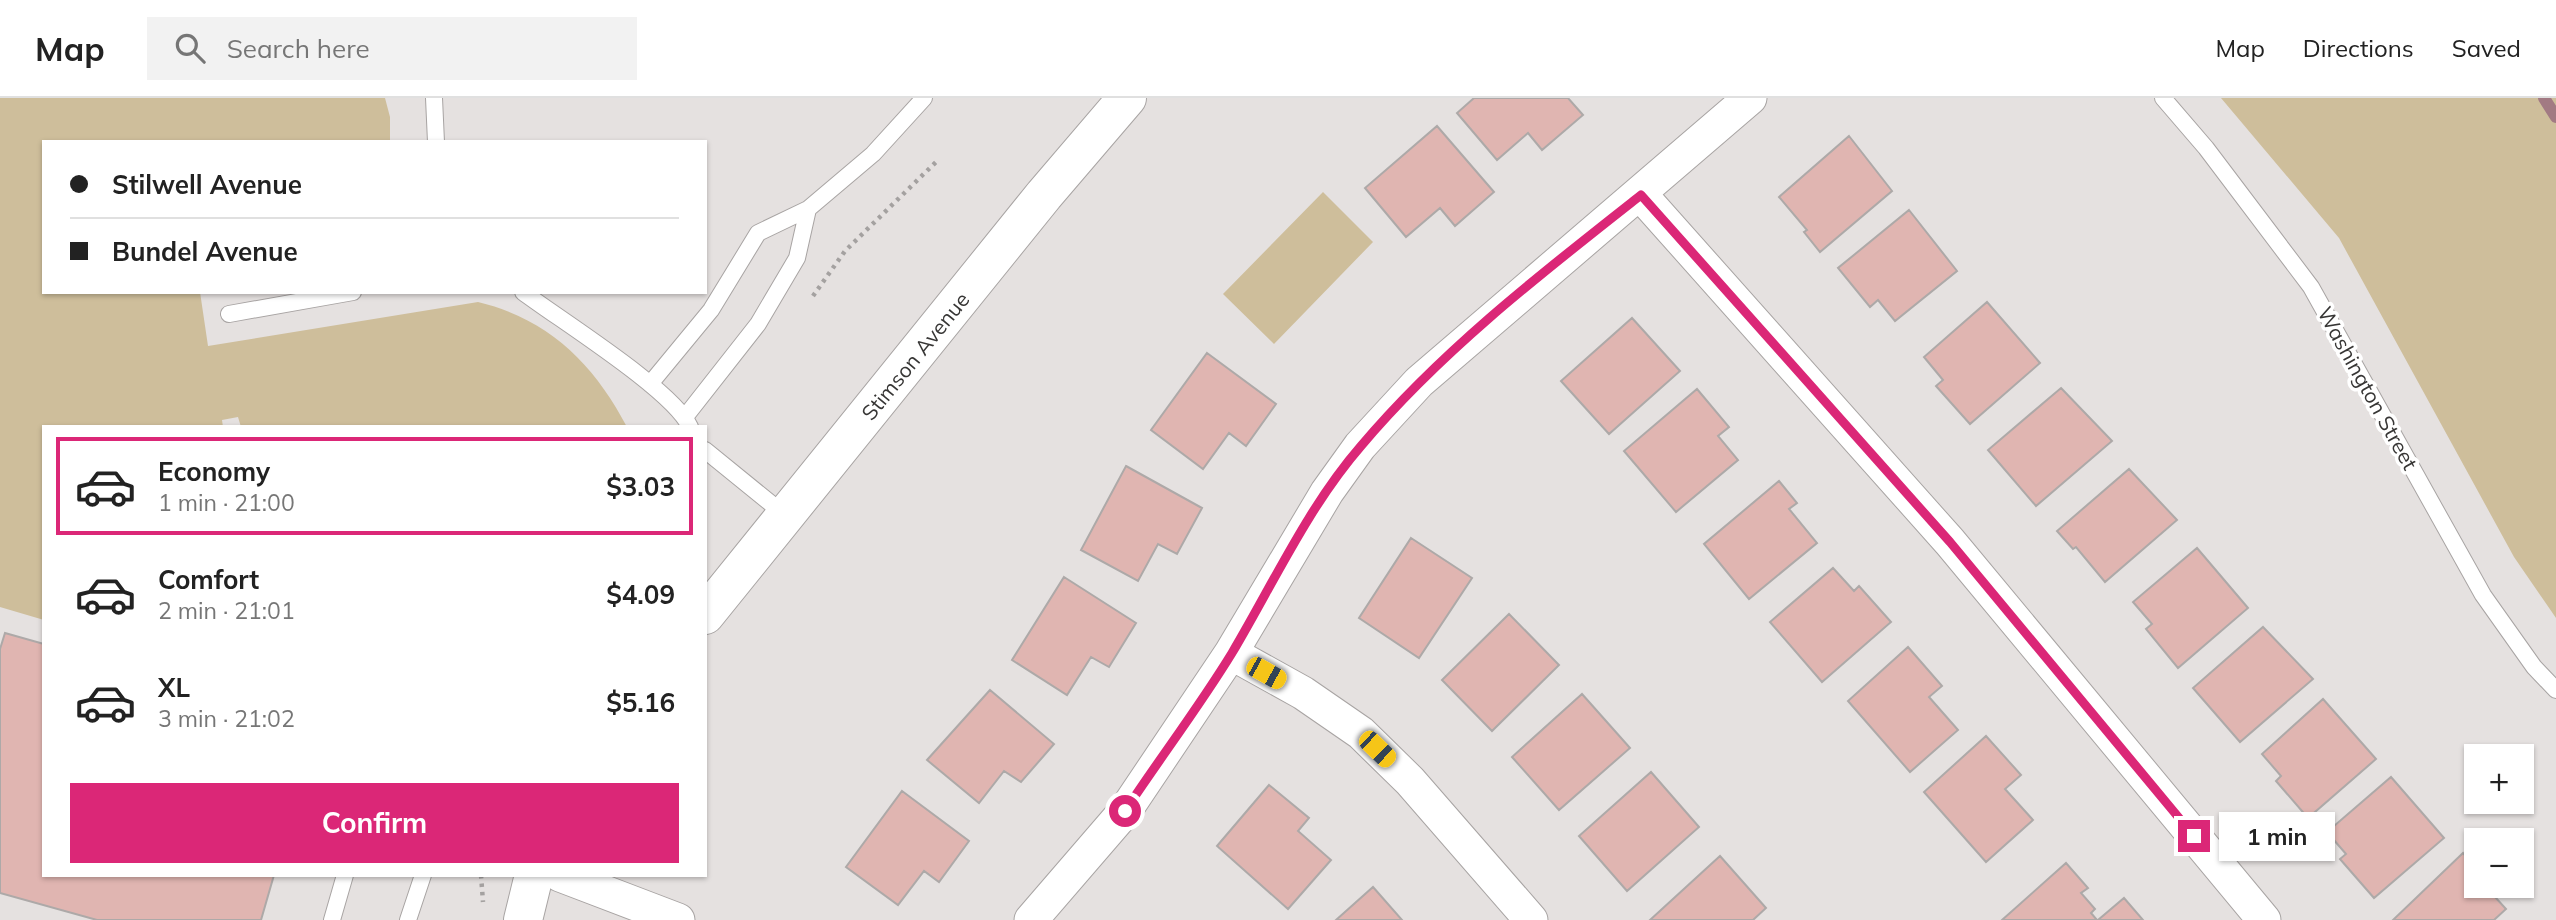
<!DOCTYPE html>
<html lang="en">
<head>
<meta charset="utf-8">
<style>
	body { margin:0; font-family:Mulish,sans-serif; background:#f2f2f2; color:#222; height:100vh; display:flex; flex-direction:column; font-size:26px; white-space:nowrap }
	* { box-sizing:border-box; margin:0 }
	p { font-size:23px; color:#767676 }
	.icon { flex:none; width:38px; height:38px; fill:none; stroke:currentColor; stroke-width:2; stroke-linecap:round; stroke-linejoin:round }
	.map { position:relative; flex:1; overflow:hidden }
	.panel { position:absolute; left:42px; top:327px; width:665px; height:452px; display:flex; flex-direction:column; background:#fff; border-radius:0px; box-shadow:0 2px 5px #0004 }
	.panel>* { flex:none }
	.guide { position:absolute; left:42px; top:42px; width:665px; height:154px; border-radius:0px; box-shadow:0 2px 5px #0004; display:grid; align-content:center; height:154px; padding:0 28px; background:#fff }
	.controls { position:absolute; left:2464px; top:646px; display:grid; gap:14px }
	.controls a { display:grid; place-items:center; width:70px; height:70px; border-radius:0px; background:#fff; box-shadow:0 2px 5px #0004; font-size:35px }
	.end { position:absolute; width:32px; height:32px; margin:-16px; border:9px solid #db2777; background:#fff; box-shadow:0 0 0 4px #fff }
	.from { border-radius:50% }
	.bubble { position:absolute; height:49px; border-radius:0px; background:#fff; box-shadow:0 2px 5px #0004; font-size:23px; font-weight:700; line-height:49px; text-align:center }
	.car { position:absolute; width:21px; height:42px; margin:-21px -10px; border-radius:9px; box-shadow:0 0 5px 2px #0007; background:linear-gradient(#f5c518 24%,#345 0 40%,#f5c518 0 76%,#345 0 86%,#f5c518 0) }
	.guide b { display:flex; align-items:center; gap:24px; height:66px; font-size:26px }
	.guide b+b { border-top:2px solid #e0e0e0 }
	.guide i { width:18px; height:18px; background:#222 }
	ul { padding:12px 0 0; list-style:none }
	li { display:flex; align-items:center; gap:21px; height:98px; margin:0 14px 10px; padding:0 14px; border:4px solid transparent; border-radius:0px }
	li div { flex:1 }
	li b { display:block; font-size:26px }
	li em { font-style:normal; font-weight:700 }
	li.selected { border-color:#db2777 }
	li>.icon { width:63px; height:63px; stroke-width:1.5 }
	.button { display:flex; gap:14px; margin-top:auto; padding:14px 28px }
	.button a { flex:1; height:80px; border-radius:0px; background:#db2777; color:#fff; font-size:28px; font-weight:700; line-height:80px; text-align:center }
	header { display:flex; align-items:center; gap:42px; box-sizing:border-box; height:98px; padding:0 35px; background:#fff; border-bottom:2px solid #e0e0e0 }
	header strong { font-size:33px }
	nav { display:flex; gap:38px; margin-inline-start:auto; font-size:24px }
	.search { width:490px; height:63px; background:#f2f2f2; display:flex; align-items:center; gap:18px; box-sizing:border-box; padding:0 24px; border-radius:0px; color:#767676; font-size:26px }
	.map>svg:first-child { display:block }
	.green { fill:#cebe9b }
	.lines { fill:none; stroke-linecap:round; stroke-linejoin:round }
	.stream { stroke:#a27a83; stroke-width:12 }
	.building { fill:#e0b5b1; stroke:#ada9a8; stroke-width:2 }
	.lane-casing { stroke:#a8a4a3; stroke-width:18 }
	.street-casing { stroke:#a8a4a3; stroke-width:35 }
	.secondary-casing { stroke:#a8a4a3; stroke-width:40 }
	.path { stroke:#a4a1a0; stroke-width:4.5; stroke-dasharray:3.5 5; stroke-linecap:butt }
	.lane { stroke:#fff; stroke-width:16 }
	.street { stroke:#fff; stroke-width:33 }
	.secondary { stroke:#fff; stroke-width:38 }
	.route { stroke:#db2777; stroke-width:9 }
	.labels { text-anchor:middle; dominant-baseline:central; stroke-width:7; stroke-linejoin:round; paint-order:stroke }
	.street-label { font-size:21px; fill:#373635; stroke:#fff }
</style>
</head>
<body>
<header>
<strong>Map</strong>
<div class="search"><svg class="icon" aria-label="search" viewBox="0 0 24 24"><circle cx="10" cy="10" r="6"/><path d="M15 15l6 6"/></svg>Search here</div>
<nav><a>Map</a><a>Directions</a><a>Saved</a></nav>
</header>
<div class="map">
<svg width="2556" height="822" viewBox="0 0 2556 822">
	<rect width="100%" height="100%" fill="#e5e1e0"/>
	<path class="green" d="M0 0H385L390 19V44H44V194H200L208 248 478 204C549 221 594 266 627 329H241L238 319 222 322 223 329H44V522L0 509Z
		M2221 0H2556V520L2514 459 2339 140Z
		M1323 94 1373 144 1274 246 1223 196Z"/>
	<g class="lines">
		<path class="stream" d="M2544 0 2556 19"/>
	</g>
	<path class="building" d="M1474 0H1568L1583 17 1542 52 1528 35 1497 62 1457 15Z
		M1437 28 1494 94 1455 128 1440 110 1406 139 1365 90Z
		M1849 38 1892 93 1820 154 1804 134 1807 132 1779 99Z
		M1909 112 1957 173 1895 223 1878 202 1870 209 1838 170Z
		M1987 204 2040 265 1970 326 1936 288 1943 282 1924 259Z
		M1632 220 1680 273 1609 336 1561 283Z
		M1207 255 1276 306 1246 348 1229 335 1203 371 1151 332Z
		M2061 290 2112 343 2036 408 1988 352Z
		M1697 291 1729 329 1718 338 1738 362 1676 414 1624 353Z
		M1126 368 1202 410 1177 456 1158 446 1138 483 1081 452Z
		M2129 371 2177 422 2105 484 2076 449 2073 451 2057 433Z
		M1779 383 1797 405 1789 411 1817 445 1749 501 1704 446Z
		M1411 440 1472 480 1419 560 1359 520Z
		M2197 450 2248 510 2178 570 2146 531 2152 526 2133 504Z
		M1833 470 1854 493 1859 488 1891 524 1822 584 1770 524Z
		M1064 479 1136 525 1109 569 1091 559 1067 597 1012 562Z
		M1509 516 1559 567 1492 633 1442 582Z
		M2263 529 2313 581 2240 644 2193 590Z
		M5 535 44 546V777H274L261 822H97L0 795V551Z
		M1908 549 1942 588 1929 599 1958 632 1910 674 1848 603Z
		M990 592 1054 646 1021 684 1004 673 979 705 927 662Z
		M1582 596 1630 650 1559 712 1512 659Z
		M2323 601 2376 661 2308 720 2276 683 2281 678 2262 656Z
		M1986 638 2021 677 2005 691 2033 722 1986 764 1924 694Z
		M1651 674 1699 729 1627 793 1579 738Z
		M2391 679 2444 740 2374 800 2340 761 2346 756 2327 734Z
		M1269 687 1309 720 1298 733 1331 762 1288 811 1217 748Z
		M902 693 969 743 939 784 924 773 898 807 846 769Z
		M2463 755 2476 770V788H2485L2506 811 2494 822H2393Z
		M1720 758 1766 810 1753 822H1650Z
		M2066 765 2088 790 2081 795 2095 811 2091 815 2097 822H2002Z
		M1373 789 1402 822H1336Z
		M2124 800 2143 822H2098Z"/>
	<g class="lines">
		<g class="lane-casing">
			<path id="lane" d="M434 0 436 44
				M2163 0 2206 50 2311 189 2483 497 2534 569 2556 592
				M808 111 873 56 924 0
				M523 194C560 222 673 292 690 329
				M229 216 353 194
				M650 286 711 212 758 135 808 111 797 160 758 226 685 319
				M705 352 785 417
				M332 822 345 777
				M408 822 423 777"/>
		</g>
		<g class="street-casing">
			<path id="street" d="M1641 97 1950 444 2264 822
				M1231 555 1303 595 1361 635 1410 683 1531 822
				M560 777 678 822
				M1031 822 1125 713 1231 555 1327 394 1360 348 1419 284 1750 0"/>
		</g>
		<g class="secondary-casing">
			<path id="secondary" d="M705 517 1044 97 1127 0
				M523 822 534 777"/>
		</g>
		<path class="path" d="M813 198 845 153 937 63
			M481 777 483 804"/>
		<use href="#lane" class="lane"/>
		<use href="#street" class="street"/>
		<use href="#secondary" class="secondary"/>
	</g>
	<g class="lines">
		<path class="route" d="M1125 713C1160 660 1199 609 1232 555 1273 486 1308 409 1361 348 1441 253 1543 174 1641 97L1950 444 2194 738"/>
	</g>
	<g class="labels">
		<g class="street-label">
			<text transform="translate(915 258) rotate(-51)">Stimson Avenue</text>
			<text transform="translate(2368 290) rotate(61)">Washington Street</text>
		</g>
	</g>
</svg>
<div class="controls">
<a>+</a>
<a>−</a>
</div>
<i class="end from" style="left:1125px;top:713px"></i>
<i class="end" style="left:2194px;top:738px"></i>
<div class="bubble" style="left:2219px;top:714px;width:116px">1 min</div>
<i class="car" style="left:1266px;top:575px;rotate:119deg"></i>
<i class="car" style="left:1377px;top:651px;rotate:134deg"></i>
<div class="guide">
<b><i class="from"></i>Stilwell Avenue</b>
<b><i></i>Bundel Avenue</b>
</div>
<section class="panel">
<ul>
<li class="selected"><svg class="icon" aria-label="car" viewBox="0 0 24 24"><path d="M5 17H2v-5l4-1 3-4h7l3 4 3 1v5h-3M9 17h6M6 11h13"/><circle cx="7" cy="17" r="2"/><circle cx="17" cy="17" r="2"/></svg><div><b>Economy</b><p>1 min · 21:00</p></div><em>$3.03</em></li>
<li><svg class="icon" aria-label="car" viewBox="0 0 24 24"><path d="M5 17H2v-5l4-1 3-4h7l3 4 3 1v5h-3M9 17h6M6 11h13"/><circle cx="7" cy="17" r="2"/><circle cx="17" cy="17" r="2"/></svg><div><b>Comfort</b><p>2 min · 21:01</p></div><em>$4.09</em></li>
<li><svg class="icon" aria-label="car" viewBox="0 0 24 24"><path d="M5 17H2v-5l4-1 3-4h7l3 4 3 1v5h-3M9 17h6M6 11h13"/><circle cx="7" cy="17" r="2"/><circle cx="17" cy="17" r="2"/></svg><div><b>XL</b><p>3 min · 21:02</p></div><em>$5.16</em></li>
</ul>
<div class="button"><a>Confirm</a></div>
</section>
</div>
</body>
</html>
